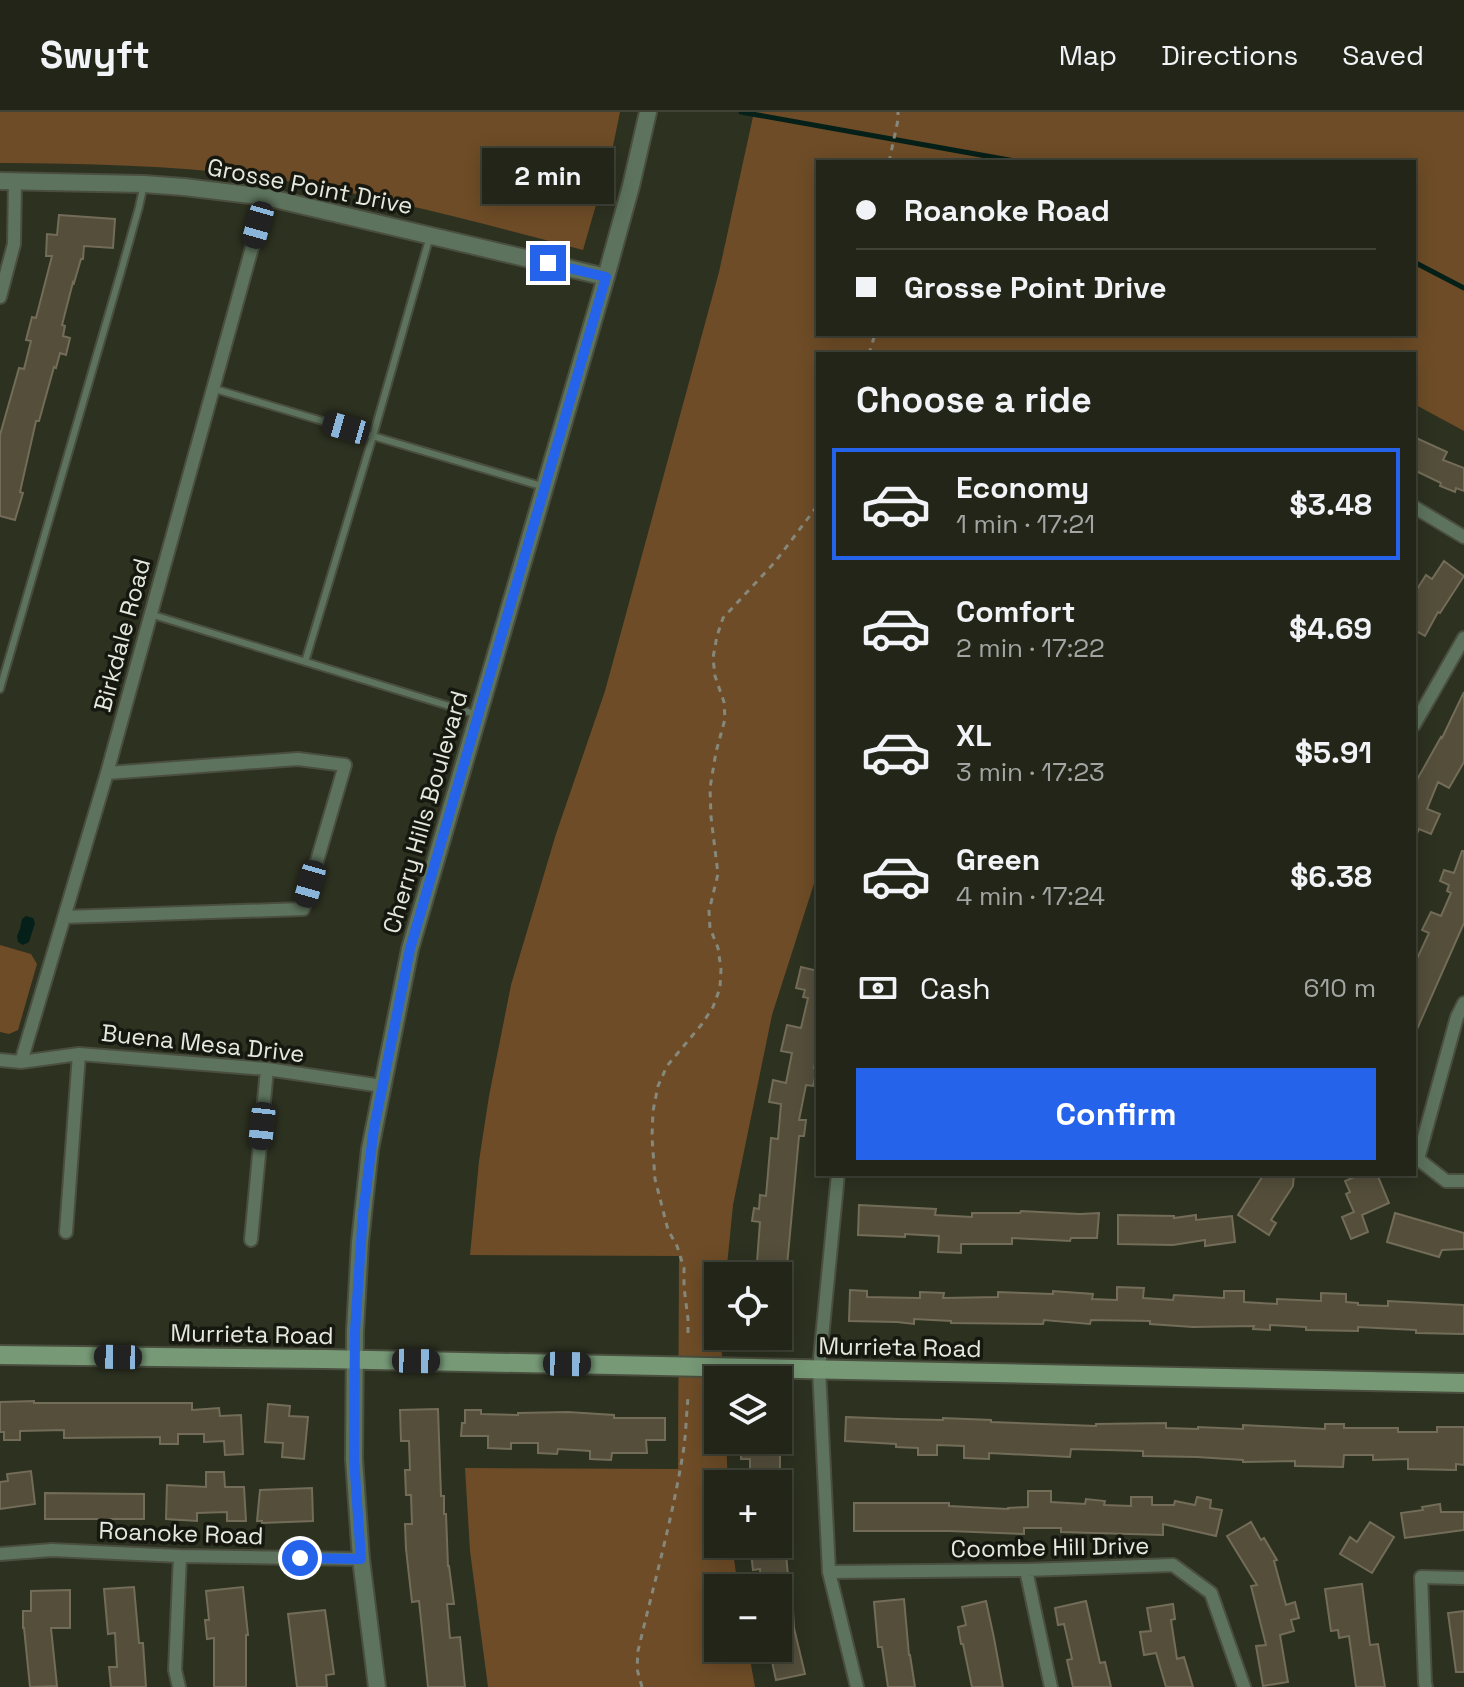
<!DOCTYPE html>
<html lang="en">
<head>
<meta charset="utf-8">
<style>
	body { margin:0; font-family:"Space Grotesk",sans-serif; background:#2e3125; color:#f1f3f6; height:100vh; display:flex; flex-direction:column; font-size:30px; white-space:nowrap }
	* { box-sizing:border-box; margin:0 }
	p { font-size:26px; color:#a2a5a2 }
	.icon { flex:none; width:44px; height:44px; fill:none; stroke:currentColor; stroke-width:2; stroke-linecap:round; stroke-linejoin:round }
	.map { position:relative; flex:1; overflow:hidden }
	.sheet { position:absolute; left:816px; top:240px; width:600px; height:824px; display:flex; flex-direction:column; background:#222518; border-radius:0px; box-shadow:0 4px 20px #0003,0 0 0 2px #3f4237 }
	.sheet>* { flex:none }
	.banner { position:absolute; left:816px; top:48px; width:600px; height:176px; border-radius:0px; box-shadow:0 4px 20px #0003,0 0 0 2px #3f4237; display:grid; align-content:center; height:176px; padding:0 40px; background:#222518 }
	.tools { position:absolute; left:704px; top:1150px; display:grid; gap:16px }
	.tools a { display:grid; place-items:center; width:88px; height:88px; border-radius:0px; background:#222518; box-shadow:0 4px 20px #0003,0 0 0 2px #3f4237; font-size:40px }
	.end { position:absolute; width:36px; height:36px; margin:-18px; border:10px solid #2563eb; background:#fff; box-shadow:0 0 0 4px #fff }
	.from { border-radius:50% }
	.bubble { position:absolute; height:56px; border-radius:0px; background:#222518; box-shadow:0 4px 20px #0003,0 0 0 2px #3f4237; font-size:26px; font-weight:700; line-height:56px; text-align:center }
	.car { position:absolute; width:24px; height:48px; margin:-24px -12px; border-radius:10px; box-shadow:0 0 6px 2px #0007; background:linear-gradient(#222 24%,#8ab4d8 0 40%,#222 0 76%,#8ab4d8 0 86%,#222 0) }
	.banner b { display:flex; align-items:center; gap:28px; height:76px; font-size:30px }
	.banner b+b { border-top:2px solid #3f4237 }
	.banner i { width:20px; height:20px; background:#f1f3f6 }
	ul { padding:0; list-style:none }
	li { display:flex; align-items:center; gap:24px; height:112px; margin:0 16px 12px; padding:0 24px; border:4px solid transparent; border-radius:0px }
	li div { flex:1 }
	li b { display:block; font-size:30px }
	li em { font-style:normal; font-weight:700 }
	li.on { border-color:#2563eb }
	li>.icon { width:72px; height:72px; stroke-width:1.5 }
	h2 { padding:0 40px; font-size:36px; line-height:96px }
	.pay { display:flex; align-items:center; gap:20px; height:88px; padding:0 40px; font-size:30px }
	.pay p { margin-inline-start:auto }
	.button { display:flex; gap:16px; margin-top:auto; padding:16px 40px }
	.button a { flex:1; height:92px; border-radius:0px; background:#2563eb; color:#fff; font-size:32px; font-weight:700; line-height:92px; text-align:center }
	header { display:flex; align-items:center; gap:48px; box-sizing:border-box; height:112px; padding:0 40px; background:#222518; border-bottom:2px solid #3f4237 }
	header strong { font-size:38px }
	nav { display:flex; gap:44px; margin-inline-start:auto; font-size:28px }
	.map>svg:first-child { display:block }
	.green { fill:#6e4c27; fill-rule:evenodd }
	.water { fill:#052018 }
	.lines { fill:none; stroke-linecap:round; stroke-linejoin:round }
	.stream { stroke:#052018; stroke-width:5 }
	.building { fill:#544e3b; stroke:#726c58; stroke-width:2 }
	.service-casing { stroke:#4a4e3e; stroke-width:10 }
	.minor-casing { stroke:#4a4e3e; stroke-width:16 }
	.tertiary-casing { stroke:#4a4e3e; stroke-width:20 }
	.secondary-casing { stroke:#4a4e3e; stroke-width:22 }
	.path { stroke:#85887a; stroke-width:3; stroke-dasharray:6 6; stroke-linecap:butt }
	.service { stroke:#5d735d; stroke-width:6 }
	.minor { stroke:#5d735d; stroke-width:12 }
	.tertiary { stroke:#5d735d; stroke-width:16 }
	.secondary { stroke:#779976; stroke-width:18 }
	.route { stroke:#2563eb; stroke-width:10 }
	.labels { text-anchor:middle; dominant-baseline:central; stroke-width:7; stroke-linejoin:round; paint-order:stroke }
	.street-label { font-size:24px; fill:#e5e8dd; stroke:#161810 }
</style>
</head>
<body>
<header>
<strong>Swyft</strong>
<nav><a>Map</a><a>Directions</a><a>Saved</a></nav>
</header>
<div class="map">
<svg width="1464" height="1575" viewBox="0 0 1464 1575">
	<rect width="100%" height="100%" fill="#2d3120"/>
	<path class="green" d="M0 0H620L613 34 583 138C484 112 386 85 286 69 191 53 95 52 0 51Z
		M754 0H1464V319L1414 292V242H818V759L772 903 733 1093 726 1164H718V1224H721L723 1268H718V1328H726L728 1372H718V1432H732L738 1476H718V1536H748L755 1575H488L470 1439 465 1356 678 1357 679 1144 470 1143 479 1049 489 984 511 873 556 722 605 579 719 160ZM818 50H1414V222H818Z
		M0 833 31 842 37 852 18 918 9 922 0 920Z"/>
	<path class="water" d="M26 804 33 806 35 811 29 830 23 833 18 830 17 824 20 817 22 807Z"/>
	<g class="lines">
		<path class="stream" d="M741 0 1020 50
			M1414 150 1464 176"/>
	</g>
	<path class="building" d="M59 103 115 107 113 136 84 134 83 147H81L74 171 73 170 62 213 65 214 63 224 70 226 66 243 60 241 56 256 54 255 39 309H36L20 380 23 381 15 408 0 404V323L19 256 24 257 31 229 26 228 32 205 36 206 52 144H46L47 122 57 123Z
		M1414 325 1447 340 1443 348 1464 356V379L1456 376 1455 380 1440 374 1441 371 1414 358Z
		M1444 449 1464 464 1440 501 1438 500 1425 524 1414 518V482L1426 463 1432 467Z
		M1464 580V650L1449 676 1438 670 1427 697 1440 702 1431 722 1419 717 1414 728V673L1441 625 1442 626Z
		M1462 739H1464V811L1414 924V853L1429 821 1422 818 1431 800 1441 804 1451 781 1447 779 1449 773 1440 769 1444 758 1454 761Z
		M801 855 818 859V939L814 956 817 957 813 974 806 973 799 1008H806L804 1024H799L786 1165 756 1163 760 1110 752 1109 754 1096 759 1097 760 1083 766 1084 771 1026 778 1027 781 992 769 990 773 968 786 971 792 941 781 939 787 913 801 916 808 886 803 885 805 878 796 876Z
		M1264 1062H1294L1293 1074 1271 1108 1276 1111 1269 1123 1238 1103Z
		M1361 1062H1377L1389 1091 1362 1103 1368 1120 1351 1127 1342 1105 1354 1100 1346 1082 1350 1080 1345 1069Z
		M859 1093 936 1097 935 1103 972 1105V1101H1020L1021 1099 1080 1102 1099 1101 1097 1126H1071L1070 1129 1012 1126V1132H961V1141L938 1140 939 1124 905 1122V1125L858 1123Z
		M1395 1101 1464 1121V1137L1442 1138 1439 1145 1387 1130Z
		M1118 1103 1174 1104V1106L1196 1103V1108L1232 1104 1235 1130 1205 1134V1128L1173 1133 1118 1132Z
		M1117 1175 1144 1176 1143 1186 1173 1188 1174 1183 1224 1186V1179H1244V1190L1277 1192V1187L1321 1189V1181L1346 1182V1190L1358 1191V1193L1388 1194V1189L1464 1193V1222L1416 1221V1218L1358 1215V1219L1306 1218V1215L1270 1213V1218L1253 1217 1254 1214 1193 1215 1150 1212V1209L1091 1208 1090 1212 1044 1208 1043 1212 951 1211V1209L914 1207V1212L897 1210 849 1209 850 1178 867 1179V1185L920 1186V1180L944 1181 943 1186 998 1185V1180L1053 1182V1179L1093 1182 1092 1187 1117 1188Z
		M34 1289V1291H192V1298L219 1296 220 1304 241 1303 243 1342 225 1343 224 1329 204 1330V1322H178V1332H160V1325L64 1326V1318L20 1319V1328H4V1320H0V1290Z
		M268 1292 290 1294 289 1304 308 1305 304 1347 282 1345 283 1331 265 1330Z
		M438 1297 441 1384H444V1402H446L448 1454H449L454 1492H447L450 1526 460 1525 465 1575H428L419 1489 412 1490 406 1437 405 1412H412L411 1383H406L405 1358H410L409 1329H401L400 1298Z
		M465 1298H481V1302L518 1303V1301L568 1300 614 1303V1306H665V1328H646L647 1341H612L611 1348 590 1347V1339L558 1337 557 1342 538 1341V1331H511V1337L488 1336V1324H461L462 1311H465Z
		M846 1305 898 1307 943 1308V1306L991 1308V1310L1096 1314V1312L1166 1311V1316L1198 1317V1315L1243 1317V1313L1325 1317V1312H1344V1316H1398V1320H1437V1315H1464V1353L1456 1352V1358L1408 1357V1347L1373 1348V1343H1344L1343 1355 1295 1354V1349L1243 1350V1348L1197 1345 1143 1344V1339L1071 1337 1070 1345 989 1341V1347L964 1346V1334L937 1333V1343H918V1336L896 1335V1332L845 1329Z
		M741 1328H780V1372H750V1347H741Z
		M31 1359 35 1392 0 1397V1370L8 1369 7 1362Z
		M206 1360H224L225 1375H244L246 1409H227V1400L197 1401V1409L166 1407 167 1373 206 1375Z
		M312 1376 313 1409 262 1411V1409H257L260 1378Z
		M1028 1379H1051V1390L1085 1392 1086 1387 1105 1389 1104 1393 1131 1394V1385H1152V1393H1174L1175 1389 1195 1393 1197 1385 1211 1388 1210 1396 1222 1398 1216 1424 1163 1412V1423L1061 1420V1416H1024V1422L949 1419H854V1391H949V1394L1008 1397V1396L1028 1395Z
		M45 1381 144 1382V1407H45Z
		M1440 1392 1441 1400H1464V1418L1405 1426 1401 1401 1423 1398 1422 1395Z
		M1251 1410 1261 1428 1264 1426 1277 1448 1274 1449 1286 1493 1295 1490 1299 1506 1291 1508 1294 1519 1280 1523 1288 1570 1263 1574 1256 1534 1266 1533 1251 1474 1257 1473 1227 1424Z
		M1370 1410 1394 1425 1372 1461 1340 1442 1350 1425 1357 1430Z
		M750 1432H785L788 1463H791L794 1516 805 1562 776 1568 769 1536H778V1476H761L760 1457 753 1458Z
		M1362 1472 1370 1533 1378 1532 1385 1575H1356L1349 1524 1339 1526 1338 1518 1331 1519 1325 1477Z
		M134 1475 139 1531H143L146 1575H111L109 1555H117L115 1521 108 1522 104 1477Z
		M243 1475 248 1523H246V1575H214V1526L207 1527 205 1508H209L206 1479Z
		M70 1478V1516H51L57 1574 30 1575 24 1516H23V1499H31V1479Z
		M904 1487 909 1543H910L915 1575H888L882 1535H878L874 1490Z
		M986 1489 994 1526 1003 1575H972L963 1532H961L958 1515 966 1513 962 1495Z
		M1086 1489 1100 1551 1105 1550 1111 1575H1073L1067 1548 1072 1547 1064 1512 1058 1513 1055 1496Z
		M1173 1492 1175 1507 1171 1508 1177 1547 1184 1545 1193 1575H1166L1156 1541 1144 1543 1140 1520 1151 1519 1147 1496Z
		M325 1498 334 1562 326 1563 327 1575H297L288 1502Z
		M1464 1499V1560H1456L1448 1501Z"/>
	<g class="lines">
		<g class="service-casing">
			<path id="service" d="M215 277 541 374
				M150 502 475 602
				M305 550 373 324 430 124
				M0 577 120 163 139 95 144 72"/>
		</g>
		<g class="minor-casing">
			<path id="minor" d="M0 185 14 132 15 68
				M1414 395 1464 425
				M1414 613 1464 526
				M64 805 303 797 345 653 298 647 107 661
				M1464 891 1457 905 1418 1047 1446 1069H1464
				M0 948 21 950 107 661 266 85
				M21 950 79 942 267 957 382 974
				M838 1062 819 1257 829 1460 857 1575
				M66 1120 79 942
				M251 1128 267 957
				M0 1442 52 1438 180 1444 361 1447
				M1026 1458 1051 1575
				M829 1460 1026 1458 1173 1453 1211 1481 1244 1575
				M179 1575 175 1558 180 1444
				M1426 1575 1425 1571 1421 1465 1464 1466"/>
		</g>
		<g class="tertiary-casing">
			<path id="tertiary" d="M0 69 144 72 184 75 266 85 606 165
				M377 1575 361 1447 354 1347 355 1219 360 1130 370 1037 410 837 606 165 631 74 648 0"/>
		</g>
		<g class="secondary-casing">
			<path id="secondary" d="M0 1243 325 1247 1464 1271"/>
		</g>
		<path class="path" d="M889 50 898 8V0
			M869 242 875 222
			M688 1221V1207L684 1175V1156L677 1134 668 1118 655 1067 652 1025 653 999 658 974 667 954 702 912 713 895 720 876 721 857 718 836 710 816 709 799 718 762 711 705 710 676 716 640 725 607 724 590 715 564 713 546 717 524 723 506 775 450 818 393
			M642 1575 637 1557 638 1539C653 1475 671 1412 682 1347 686 1327 686 1306 688 1286"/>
		<use href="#service" class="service"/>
		<use href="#minor" class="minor"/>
		<use href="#tertiary" class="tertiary"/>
		<use href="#secondary" class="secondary"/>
	</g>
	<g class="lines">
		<path class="route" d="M300 1446 361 1447 354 1347 355 1219 363 1101 374 1016 410 837 606 165 548 151"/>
	</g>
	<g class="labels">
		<g class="street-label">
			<text transform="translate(310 74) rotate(11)">Grosse Point Drive</text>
			<text transform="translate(122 523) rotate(-75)">Birkdale Road</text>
			<text transform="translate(425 700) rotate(-74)">Cherry Hills Boulevard</text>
			<text transform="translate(203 931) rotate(6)">Buena Mesa Drive</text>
			<text transform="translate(252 1222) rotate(1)">Murrieta Road</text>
			<text transform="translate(900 1235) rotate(1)">Murrieta Road</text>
			<text transform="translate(181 1421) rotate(2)">Roanoke Road</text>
			<text transform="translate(1050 1435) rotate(-1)">Coombe Hill Drive</text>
		</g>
	</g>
</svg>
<div class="tools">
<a><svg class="icon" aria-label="locate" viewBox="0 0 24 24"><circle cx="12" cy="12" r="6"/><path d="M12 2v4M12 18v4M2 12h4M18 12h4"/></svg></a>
<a><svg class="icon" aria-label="layers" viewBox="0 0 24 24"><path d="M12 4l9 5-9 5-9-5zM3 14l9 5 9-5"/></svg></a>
<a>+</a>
<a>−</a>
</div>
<i class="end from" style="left:300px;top:1446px"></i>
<i class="end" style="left:548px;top:151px"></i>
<div class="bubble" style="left:482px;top:36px;width:132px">2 min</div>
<i class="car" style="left:258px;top:113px;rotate:196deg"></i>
<i class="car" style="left:346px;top:316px;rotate:286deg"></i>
<i class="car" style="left:310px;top:772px;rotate:196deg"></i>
<i class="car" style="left:262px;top:1014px;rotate:186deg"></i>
<i class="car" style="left:118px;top:1245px;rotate:271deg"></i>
<i class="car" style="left:416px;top:1249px;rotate:91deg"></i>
<i class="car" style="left:567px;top:1252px;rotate:91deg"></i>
<div class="banner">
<b><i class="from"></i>Roanoke Road</b>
<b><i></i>Grosse Point Drive</b>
</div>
<section class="sheet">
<h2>Choose a ride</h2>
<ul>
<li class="on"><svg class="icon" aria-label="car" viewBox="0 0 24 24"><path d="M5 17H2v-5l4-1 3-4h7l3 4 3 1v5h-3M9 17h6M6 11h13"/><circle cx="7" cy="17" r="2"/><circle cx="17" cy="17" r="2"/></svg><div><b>Economy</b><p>1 min · 17:21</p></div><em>$3.48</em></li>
<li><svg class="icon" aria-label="car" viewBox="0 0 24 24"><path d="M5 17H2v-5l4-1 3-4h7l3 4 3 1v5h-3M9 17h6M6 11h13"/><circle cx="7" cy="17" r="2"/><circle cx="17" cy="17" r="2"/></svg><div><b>Comfort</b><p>2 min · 17:22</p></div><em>$4.69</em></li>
<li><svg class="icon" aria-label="car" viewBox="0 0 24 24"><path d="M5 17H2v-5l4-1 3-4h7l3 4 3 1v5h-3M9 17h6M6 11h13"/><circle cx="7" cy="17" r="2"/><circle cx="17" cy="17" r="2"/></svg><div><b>XL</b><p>3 min · 17:23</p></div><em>$5.91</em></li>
<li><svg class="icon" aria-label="car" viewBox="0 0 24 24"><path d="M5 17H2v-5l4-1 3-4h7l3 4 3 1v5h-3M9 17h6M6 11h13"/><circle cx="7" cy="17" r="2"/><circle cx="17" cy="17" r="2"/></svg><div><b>Green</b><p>4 min · 17:24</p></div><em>$6.38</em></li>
</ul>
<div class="pay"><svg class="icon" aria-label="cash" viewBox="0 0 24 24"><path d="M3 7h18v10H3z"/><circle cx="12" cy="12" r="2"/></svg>Cash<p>610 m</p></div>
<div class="button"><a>Confirm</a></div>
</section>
</div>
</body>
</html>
